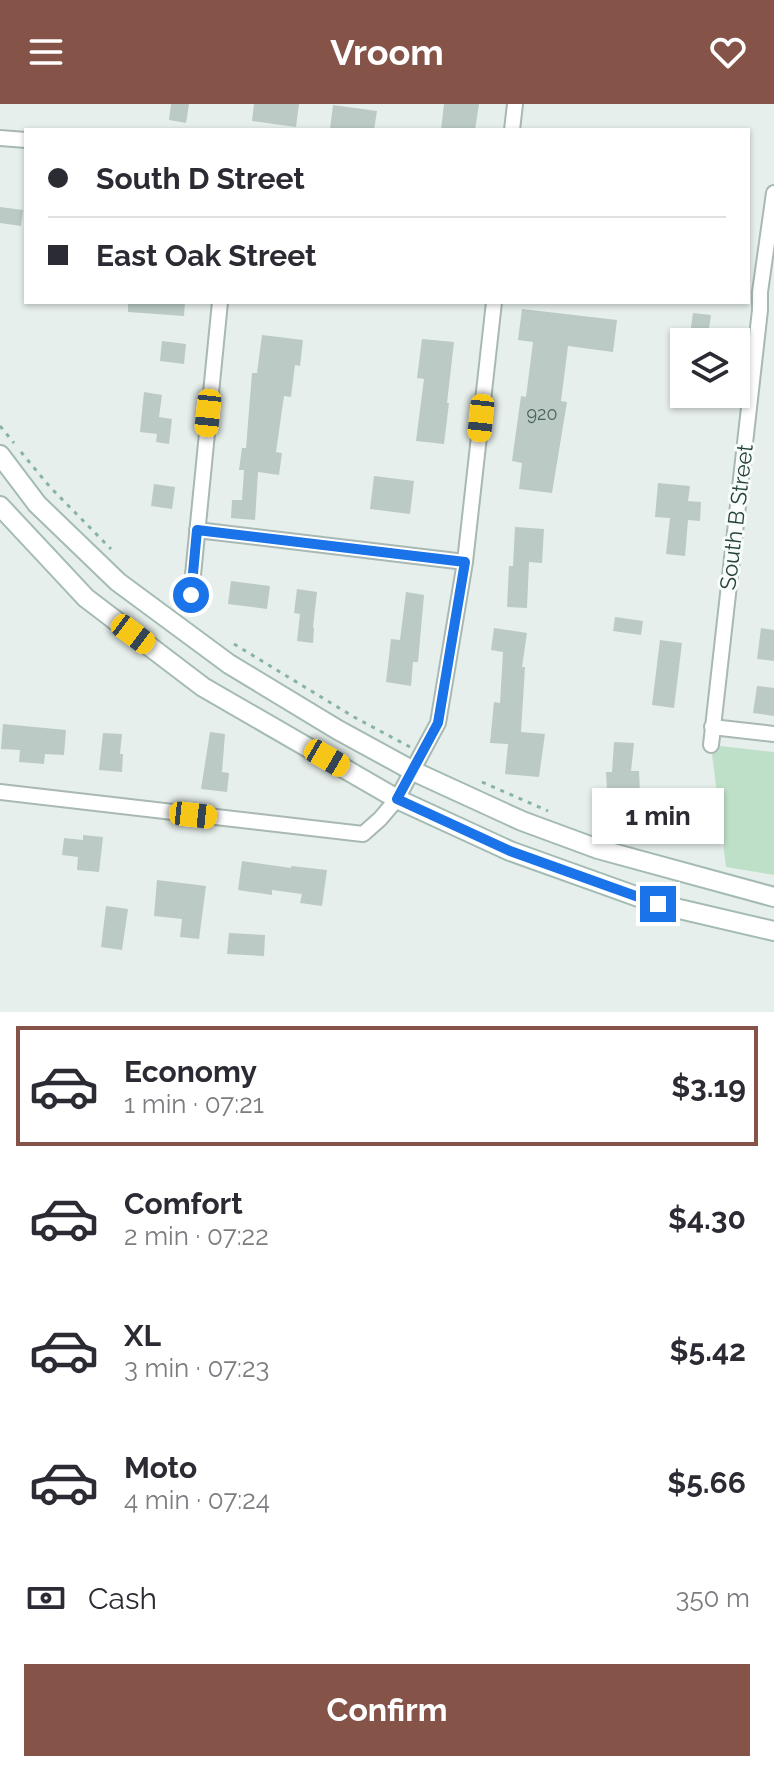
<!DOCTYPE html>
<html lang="en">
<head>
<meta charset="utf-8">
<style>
	body { margin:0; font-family:Raleway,sans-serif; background:#f2f2f3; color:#2b2b33; height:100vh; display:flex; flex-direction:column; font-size:30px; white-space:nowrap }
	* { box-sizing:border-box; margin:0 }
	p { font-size:26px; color:#7c7c81 }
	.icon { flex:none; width:44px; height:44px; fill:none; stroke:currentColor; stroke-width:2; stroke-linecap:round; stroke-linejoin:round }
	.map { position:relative; height:908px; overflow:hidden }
	.details { display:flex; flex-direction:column; background:#fff; flex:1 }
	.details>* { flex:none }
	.top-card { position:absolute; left:24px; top:24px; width:726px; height:176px; border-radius:0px; box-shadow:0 2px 6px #0004; display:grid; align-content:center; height:176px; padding:0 24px; background:#fff }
	.tools { position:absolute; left:670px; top:224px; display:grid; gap:16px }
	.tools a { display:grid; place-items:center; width:80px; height:80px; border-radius:0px; background:#fff; box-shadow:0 2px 6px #0004; font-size:40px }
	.end { position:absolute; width:36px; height:36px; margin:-18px; border:10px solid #1a73e8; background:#fff; box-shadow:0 0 0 4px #fff }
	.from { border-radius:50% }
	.bubble { position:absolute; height:56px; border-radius:0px; background:#fff; box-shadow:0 2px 6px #0004; font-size:26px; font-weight:700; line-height:56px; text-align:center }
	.car { position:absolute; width:24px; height:48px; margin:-24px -12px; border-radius:10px; box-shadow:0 0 6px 2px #0007; background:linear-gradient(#f5c518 24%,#345 0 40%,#f5c518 0 76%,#345 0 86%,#f5c518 0) }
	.top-card b { display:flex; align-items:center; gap:28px; height:76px; font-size:30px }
	.top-card b+b { border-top:2px solid #e1e1e2 }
	.top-card i { width:20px; height:20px; background:#2b2b33 }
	ul { padding:14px 0 0; list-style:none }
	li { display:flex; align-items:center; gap:24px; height:120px; margin:0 16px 12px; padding:0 8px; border:4px solid transparent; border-radius:0px }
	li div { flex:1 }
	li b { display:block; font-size:30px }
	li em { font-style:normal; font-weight:700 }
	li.active { border-color:#855347 }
	li>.icon { width:72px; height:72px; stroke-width:1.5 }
	.pay { display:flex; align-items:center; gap:20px; height:88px; padding:0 24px; font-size:30px }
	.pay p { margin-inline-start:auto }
	.primary-button { display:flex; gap:16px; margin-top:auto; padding:16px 24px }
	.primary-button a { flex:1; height:92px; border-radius:0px; background:#855347; color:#fff; font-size:32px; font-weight:700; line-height:92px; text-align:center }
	header { display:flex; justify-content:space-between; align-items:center; height:104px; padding:0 24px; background:#855347; color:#fff; font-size:36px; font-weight:700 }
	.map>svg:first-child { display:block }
	.green { fill:#bfe0c8 }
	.building { fill:#bbcac4 }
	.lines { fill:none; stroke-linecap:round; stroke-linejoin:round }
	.street-casing { stroke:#a8b8b2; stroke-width:18 }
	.secondary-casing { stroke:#a4bbb3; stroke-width:22 }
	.path { stroke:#86b3a5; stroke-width:3; stroke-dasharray:4 6; stroke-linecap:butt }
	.street { stroke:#fff; stroke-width:14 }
	.secondary { stroke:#fff; stroke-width:18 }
	.route { stroke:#1a73e8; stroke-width:10 }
	.labels { text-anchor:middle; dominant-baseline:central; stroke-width:6; stroke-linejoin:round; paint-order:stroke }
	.number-label { font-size:18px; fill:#4a645c }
	.street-label { font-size:22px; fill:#24423a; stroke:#f7fbf9 }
</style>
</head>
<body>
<header><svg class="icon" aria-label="menu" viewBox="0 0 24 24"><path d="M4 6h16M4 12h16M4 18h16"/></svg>Vroom<svg class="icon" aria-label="heart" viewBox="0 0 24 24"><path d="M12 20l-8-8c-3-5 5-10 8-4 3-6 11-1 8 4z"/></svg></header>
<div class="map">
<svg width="774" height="908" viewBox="0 0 774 908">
	<rect width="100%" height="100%" fill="#e6efeb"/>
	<path class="green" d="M711 641 774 648V771L726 763Z"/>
	<path class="building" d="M171 0H189L186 19 169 16Z
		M254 0H299L296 23 252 17Z
		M444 0H479L475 26H441Z
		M333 1 377 7 374 26 330 25Z
		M0 103 23 106 21 122 0 119Z
		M128 198H185L184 212 128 208Z
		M522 205 617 216 613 248 568 242 561 297 567 298 552 389 519 385 522 359 512 357 521 292 526 293 533 238 518 236Z
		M693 209 711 211 707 238H689Z
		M262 231 303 236 300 262 295 261 291 293 284 292 276 348 282 349 279 371 258 368 255 416 231 414 232 396H242L244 366H239L242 344H246L252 269H257Z
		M422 235 454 238 447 299H449L444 340 416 337 424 275 417 274Z
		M162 237 186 240 184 260 160 257Z
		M144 288 162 291 159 313 172 315 169 340 156 338 157 330 140 328Z
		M374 372 414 377 410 410 370 405Z
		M658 379 690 382 688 397 701 398 700 417 688 416 685 452 666 450 670 414 655 413Z
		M154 380 175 383 172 405 151 402Z
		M515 423 544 425 542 459 529 458 527 504 507 503 509 462H513Z
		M231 477 270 482 267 505 228 500Z
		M297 485 317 488 313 523 314 524 313 539 297 537 300 510 294 509Z
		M406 488 424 491 418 558H413L411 582 386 578 391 535 400 536Z
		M615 513 643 517 641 531 613 527Z
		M494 524 527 529 522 563H525L521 628 545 630 539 673 505 670 508 640 490 639 494 598 500 599 503 548 491 546Z
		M761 524 774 526V557L757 555Z
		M660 536 682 539 674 604 652 601Z
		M757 582 774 584V612L753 609Z
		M3 620 66 626 64 651 45 650 44 660 19 658 20 646 1 645Z
		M210 628 225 630 222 668 229 669 227 688 201 685Z
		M103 629 122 630 120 650H123L122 668 99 666Z
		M614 638 634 639 631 667H639L640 690H630L631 702 608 703 606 668H612Z
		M83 731 103 733 99 768 77 766 78 753 62 751 64 734 83 736Z
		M242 757 291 764V762L327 766 322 802 300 799 302 790 272 786V791L238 786Z
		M157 776 206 782 199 835 180 833 182 815 154 812Z
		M106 802 128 805 122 846 101 843Z
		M229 829 265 831 264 852 227 850Z"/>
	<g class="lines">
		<g class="street-casing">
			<path id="street" d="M512 26 515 0
				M0 34 26 36
				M197 426 465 458
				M191 491 220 198
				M712 623 774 630
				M711 641 760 206V188L774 89
				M0 688 363 730 380 715 397 695 438 619 465 458 494 198"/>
		</g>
		<g class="secondary-casing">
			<path id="secondary" d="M0 351 37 400 118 478 229 560 338 626 413 667 522 717 598 745 774 793
				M0 402 86 494 203 583 397 695 510 747 658 800 774 827"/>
		</g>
		<path class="path" d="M0 322 14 339
			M21 348 50 383 111 445
			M234 540 354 613 410 643
			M482 678 548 707
			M593 723 631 734"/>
		<use href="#street" class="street"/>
		<use href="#secondary" class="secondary"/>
	</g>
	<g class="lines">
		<path class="route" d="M191 491 197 426 465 458 438 619 397 695 510 747 658 800"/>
	</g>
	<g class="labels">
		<g class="number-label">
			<text x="542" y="309">920</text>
		</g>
		<g class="street-label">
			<text transform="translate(736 413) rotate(-83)">South B Street</text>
		</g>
	</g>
</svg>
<div class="tools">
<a><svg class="icon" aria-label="layers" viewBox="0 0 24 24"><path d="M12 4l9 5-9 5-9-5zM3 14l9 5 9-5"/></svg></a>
</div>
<i class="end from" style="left:191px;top:491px"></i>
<i class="end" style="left:658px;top:800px"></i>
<div class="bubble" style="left:592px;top:684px;width:132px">1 min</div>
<i class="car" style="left:208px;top:309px;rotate:186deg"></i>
<i class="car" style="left:481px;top:314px;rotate:186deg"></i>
<i class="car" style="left:133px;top:530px;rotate:127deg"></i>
<i class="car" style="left:327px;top:654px;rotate:120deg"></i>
<i class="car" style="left:193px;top:711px;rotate:96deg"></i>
<div class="top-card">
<b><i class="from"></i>South D Street</b>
<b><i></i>East Oak Street</b>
</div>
</div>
<section class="details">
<ul>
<li class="active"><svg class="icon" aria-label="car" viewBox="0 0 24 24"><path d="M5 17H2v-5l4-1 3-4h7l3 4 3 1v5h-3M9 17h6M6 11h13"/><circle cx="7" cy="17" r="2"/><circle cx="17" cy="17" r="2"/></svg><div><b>Economy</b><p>1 min · 07:21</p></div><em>$3.19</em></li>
<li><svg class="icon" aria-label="car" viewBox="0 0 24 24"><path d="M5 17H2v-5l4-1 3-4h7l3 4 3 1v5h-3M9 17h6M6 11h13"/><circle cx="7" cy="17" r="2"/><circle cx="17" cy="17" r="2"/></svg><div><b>Comfort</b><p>2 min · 07:22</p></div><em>$4.30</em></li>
<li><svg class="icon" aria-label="car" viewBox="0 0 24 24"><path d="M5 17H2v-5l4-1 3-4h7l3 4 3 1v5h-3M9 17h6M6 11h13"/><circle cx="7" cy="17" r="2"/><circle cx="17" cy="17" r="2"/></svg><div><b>XL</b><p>3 min · 07:23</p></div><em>$5.42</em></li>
<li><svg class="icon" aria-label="car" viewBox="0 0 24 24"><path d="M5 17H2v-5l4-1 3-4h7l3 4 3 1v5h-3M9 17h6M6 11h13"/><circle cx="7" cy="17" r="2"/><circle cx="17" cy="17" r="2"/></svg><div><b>Moto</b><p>4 min · 07:24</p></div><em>$5.66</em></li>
</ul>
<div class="pay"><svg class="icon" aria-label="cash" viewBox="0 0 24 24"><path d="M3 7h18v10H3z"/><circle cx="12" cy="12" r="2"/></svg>Cash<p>350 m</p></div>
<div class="primary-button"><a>Confirm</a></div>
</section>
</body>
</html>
